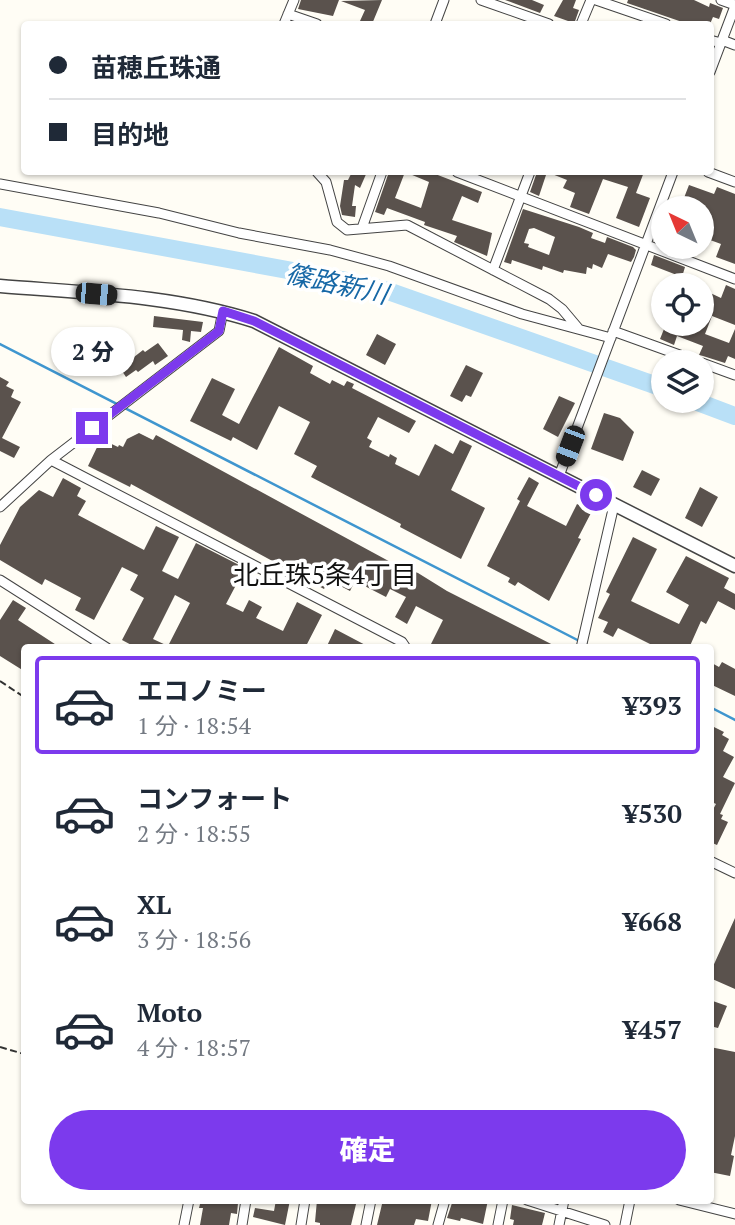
<!DOCTYPE html>
<html lang="ja">
<head>
<meta charset="utf-8">
<style>
	body { margin:0; font-family:"PT Serif","Noto Sans JP",serif; background:#f2f2f3; color:#1f2937; height:100vh; display:flex; flex-direction:column; font-size:26px; white-space:nowrap }
	* { box-sizing:border-box; margin:0 }
	p { font-size:23px; color:#747a83 }
	.icon { flex:none; width:38px; height:38px; fill:none; stroke:currentColor; stroke-width:2; stroke-linecap:round; stroke-linejoin:round }
	.map { position:relative; flex:1; overflow:hidden }
	.sheet { position:absolute; left:21px; top:644px; width:693px; height:560px; display:flex; flex-direction:column; background:#fff; border-radius:7px; box-shadow:0 2px 5px #0004 }
	.sheet>* { flex:none }
	.top-card { position:absolute; left:21px; top:21px; width:693px; height:154px; border-radius:7px; box-shadow:0 2px 5px #0004; display:grid; align-content:center; height:154px; padding:0 28px; background:#fff }
	.needle { width:46px; rotate:317deg }
	.tools { position:absolute; left:651px; top:196px; display:grid; gap:14px }
	.tools a { display:grid; place-items:center; width:63px; height:63px; border-radius:50%; background:#fff; box-shadow:0 2px 5px #0004; font-size:35px }
	.end { position:absolute; width:32px; height:32px; margin:-16px; border:9px solid #7c3aed; background:#fff; box-shadow:0 0 0 4px #fff }
	.from { border-radius:50% }
	.bubble { position:absolute; height:49px; border-radius:24px; background:#fff; box-shadow:0 2px 5px #0004; font-size:23px; font-weight:800; line-height:49px; text-align:center }
	.car { position:absolute; width:21px; height:42px; margin:-21px -10px; border-radius:9px; box-shadow:0 0 5px 2px #0007; background:linear-gradient(#222 24%,#8ab4d8 0 40%,#222 0 76%,#8ab4d8 0 86%,#222 0) }
	.top-card b { display:flex; align-items:center; gap:24px; height:66px; font-size:26px }
	.top-card b+b { border-top:2px solid #e0e1e3 }
	.top-card i { width:18px; height:18px; background:#1f2937 }
	ul { padding:12px 0 0; list-style:none }
	li { display:flex; align-items:center; gap:21px; height:98px; margin:0 14px 10px; padding:0 14px; border:4px solid transparent; border-radius:7px }
	li div { flex:1 }
	li b { display:block; font-size:26px }
	li em { font-style:normal; font-weight:800 }
	li.active { border-color:#7c3aed }
	li>.icon { width:63px; height:63px; stroke-width:1.5 }
	.cta { display:flex; gap:14px; margin-top:auto; padding:14px 28px }
	.cta a { flex:1; height:80px; border-radius:42px; background:#7c3aed; color:#fff; font-size:28px; font-weight:800; line-height:80px; text-align:center }
	.map>svg:first-child { display:block }
	.lines { fill:none; stroke-linecap:round; stroke-linejoin:round }
	.stream { stroke:#3f96cf; stroke-width:2.5 }
	.river { stroke:#b9e0f7; stroke-width:18 }
	.building { fill:#5a524d; fill-rule:evenodd }
	.minor-casing { stroke:#444; stroke-width:11 }
	.tertiary-casing { stroke:#444; stroke-width:15 }
	.path { stroke:#333; stroke-width:2; stroke-dasharray:7 3.5; stroke-linecap:butt }
	.minor { stroke:#fff; stroke-width:9 }
	.tertiary { stroke:#fff; stroke-width:12 }
	.route { stroke:#7c3aed; stroke-width:9 }
	.labels { text-anchor:middle; dominant-baseline:central; stroke-width:7; stroke-linejoin:round; paint-order:stroke }
	.water-label { font-size:26px; font-style:italic; fill:#1768a6; stroke:#fff }
	.neighbourhood-label { font-size:26px; fill:#111; stroke:#fff }
</style>
</head>
<body>
<div class="map">
<svg width="735" height="1225" viewBox="0 0 735 1225">
	<rect width="100%" height="100%" fill="#fffdf5"/>
	<g class="lines">
		<path class="stream" d="M0 344 593 648
			M710 707 735 720"/>
		<path class="river" d="M0 217 342 280 388 291 663 388
			M695 401 735 416"/>
	</g>
	<path class="building" d="M301 0H339L333 16 298 9Z
		M382 0 372 24 360 21 365 10 341 1Z
		M505 0H532L544 5 540 13Z
		M563 0H576L573 8 579 10 574 24H567L568 21 554 16Z
		M628 0H694L709 7 710 3 723 8 719 19 713 17 710 24H688L627 3Z
		M352 172H367L360 188 355 185 352 206H356L355 217 342 215 340 206 344 180H348Z
		M389 172H430L482 192 478 203 462 196 452 220 492 233 487 256 454 242 457 236 424 225 425 222 387 208 384 215 375 212ZM405 172 429 182 421 208 395 198Z
		M537 172H644L636 193 650 198 639 227 616 218 628 187 603 179 589 214 570 207 575 193 563 188 567 180 547 172 539 196 530 192Z
		M689 185 714 194 717 187 735 194V264L716 257 721 244 702 237V208L682 203Z
		M523 209 579 227 593 233 591 238 605 243 607 237 633 247 636 250 634 257 631 262 608 254 602 268 593 264 592 269 587 267 586 274 564 270 563 273 543 266 542 270 512 260 511 264 504 262ZM534 228 555 237 549 255 528 247 529 244 524 243 529 229Z
		M654 255 685 267 682 277 651 265Z
		M726 285 735 289V325L712 316 705 334 729 343 735 329V359L728 356 725 363 703 356 699 355 703 346 677 336 674 345 660 339 666 324H702V294L704 295 706 291 721 298Z
		M154 316 203 322 201 332 191 331 190 342 182 340 183 330 153 327Z
		M377 334 396 344 385 365 366 355Z
		M158 343 168 356 155 365 153 361 138 372 136 370 126 377 120 368 143 350 145 352Z
		M279 347 313 366 310 373 330 384 332 380 344 386 347 381 354 384 352 388 416 421 409 433 378 417 367 438 372 441 369 447 389 457 390 454 397 458 395 464 419 476 435 444 453 454 460 440 472 446 451 490 485 508 461 559 400 527 401 524 311 477 317 466 294 454 310 422 279 406 257 450 233 437 231 441 190 421 212 378 235 389 222 415 239 424Z
		M466 365 483 373 471 397 466 395 462 402 450 396Z
		M0 377 9 382 6 386 14 390 11 397 21 402 2 438 20 447 14 458 0 451Z
		M559 396 575 403 558 437 543 429Z
		M604 413 620 418 634 432 623 461 591 449Z
		M139 433 153 440 156 435 396 565 418 573 447 591 559 648H429L443 620 416 606 407 624 395 617 406 597 390 589 386 597 355 581 350 591 329 580 324 589 131 484 130 487 88 466 101 439 118 447 119 445 123 447 127 439Z
		M642 470 660 479 651 496 633 487Z
		M529 477 539 483 527 506 566 526 577 504 592 511 578 538 581 539 549 601 518 582 515 586 508 582 510 578 487 566 520 501 517 499Z
		M63 478 81 488 77 496 86 501 78 515 144 550 156 526 179 537 162 571 178 579 196 543 245 568 226 604 243 612 249 600 262 607 256 618 283 631 297 602 322 615 305 648H137L122 640 144 598 130 590 138 575 122 567 94 620 75 610 81 598 45 579 42 585 0 560V545L20 507 39 490 53 497ZM175 595 190 603 168 646 153 639Z
		M700 487 718 497 702 527 685 518Z
		M633 537 657 549 631 601 679 624 689 605 666 592 686 556 729 578 724 588 735 594V610L718 601 706 624 701 621 689 648H651L652 645 618 628 613 637 603 632 608 622 598 618 610 594 606 592Z
		M13 600 26 608 18 620 61 648H24V671L0 656V620Z
		M335 629 371 648H326Z
		M710 662 719 667 722 662 735 669V696L710 684Z
		M710 725 724 732 722 735 729 739 723 751 734 757 723 777 735 783 720 814 723 815 721 819 728 822 717 845 710 842V815L716 804 710 801Z
		M735 918V989L710 978V973Z
		M710 1000 727 1006 718 1028 710 1026Z
		M710 1047 735 1052V1136L731 1155 734 1156 730 1176 710 1172Z
		M201 1200 238 1203 237 1214 231 1213 229 1225H200L203 1208H199Z
		M276 1200H290L285 1225 253 1217 255 1208 274 1211Z
		M317 1200H357L351 1225H320V1223L315 1222Z
		M383 1200H409L421 1203V1200H432L428 1221 416 1219 414 1225H377Z
		M453 1200H488L483 1224 461 1218 460 1221 447 1218Z
		M512 1205 545 1213 542 1225H513L514 1220 510 1219Z"/>
	<g class="lines">
		<g class="minor-casing">
			<path id="minor" d="M481 0 549 24
				M596 0 666 24
				M721 0 735 5
				M288 14 317 24
				M284 24 294 0
				M435 24 444 0
				M581 24 591 0
				M710 40 721 43
				M722 40 735 45
				M710 72 735 6
				M317 172 326 182 337 222 347 230 407 225 549 299 562 309 578 328
				M457 172 735 279
				M708 172 735 182
				M0 184 159 213 239 233 330 250 389 266 522 314 611 338
				M362 228 382 172
				M493 270 530 172
				M613 331 699 362
				M702 363 735 375
				M51 460 219 331 223 311
				M559 476 673 172
				M0 507 51 460 402 642 406 648
				M0 580 107 648
				M581 648 614 505
				M710 861 735 873
				M527 1200 605 1225
				M679 1200 735 1214
				M184 1225 189 1200
				M242 1225 246 1200
				M301 1225 305 1200
				M366 1225 371 1200
				M438 1225 445 1200
				M498 1225 503 1200
				M559 1225 564 1200
				M625 1225 630 1200"/>
		</g>
		<g class="tertiary-casing">
			<path id="tertiary" d="M0 286C85 293 172 295 254 321L735 566"/>
		</g>
		<path class="path" d="M0 681 24 697
			M0 1047 24 1054"/>
		<use href="#minor" class="minor"/>
		<use href="#tertiary" class="tertiary"/>
	</g>
	<g class="lines">
		<path class="route" d="M92 428 219 331 223 311 254 321 596 495"/>
	</g>
	<g class="labels">
		<g class="water-label">
			<text transform="translate(337 283) rotate(12)">篠路新川</text>
		</g>
		<g class="neighbourhood-label">
			<text x="325" y="574">北丘珠5条4丁目</text>
		</g>
	</g>
</svg>
<div class="tools">
<a><svg class="needle" viewBox="-14 -14 28 28"><path d="M0-13l5 13h-10z" fill="#e53935"/><path d="M0 13l5-13h-10z" fill="#747a83"/></svg></a>
<a><svg class="icon" aria-label="locate" viewBox="0 0 24 24"><circle cx="12" cy="12" r="6"/><path d="M12 2v4M12 18v4M2 12h4M18 12h4"/></svg></a>
<a><svg class="icon" aria-label="layers" viewBox="0 0 24 24"><path d="M12 4l9 5-9 5-9-5zM3 14l9 5 9-5"/></svg></a>
</div>
<i class="end from" style="left:596px;top:495px"></i>
<i class="end" style="left:92px;top:428px"></i>
<div class="bubble" style="left:51px;top:327px;width:84px">2 分</div>
<i class="car" style="left:96px;top:294px;rotate:95deg"></i>
<i class="car" style="left:570px;top:446px;rotate:201deg"></i>
<div class="top-card">
<b><i class="from"></i>苗穂丘珠通</b>
<b><i></i>目的地</b>
</div>
<section class="sheet">
<ul>
<li class="active"><svg class="icon" aria-label="car" viewBox="0 0 24 24"><path d="M5 17H2v-5l4-1 3-4h7l3 4 3 1v5h-3M9 17h6M6 11h13"/><circle cx="7" cy="17" r="2"/><circle cx="17" cy="17" r="2"/></svg><div><b>エコノミー</b><p>1 分 · 18:54</p></div><em>¥393</em></li>
<li><svg class="icon" aria-label="car" viewBox="0 0 24 24"><path d="M5 17H2v-5l4-1 3-4h7l3 4 3 1v5h-3M9 17h6M6 11h13"/><circle cx="7" cy="17" r="2"/><circle cx="17" cy="17" r="2"/></svg><div><b>コンフォート</b><p>2 分 · 18:55</p></div><em>¥530</em></li>
<li><svg class="icon" aria-label="car" viewBox="0 0 24 24"><path d="M5 17H2v-5l4-1 3-4h7l3 4 3 1v5h-3M9 17h6M6 11h13"/><circle cx="7" cy="17" r="2"/><circle cx="17" cy="17" r="2"/></svg><div><b>XL</b><p>3 分 · 18:56</p></div><em>¥668</em></li>
<li><svg class="icon" aria-label="car" viewBox="0 0 24 24"><path d="M5 17H2v-5l4-1 3-4h7l3 4 3 1v5h-3M9 17h6M6 11h13"/><circle cx="7" cy="17" r="2"/><circle cx="17" cy="17" r="2"/></svg><div><b>Moto</b><p>4 分 · 18:57</p></div><em>¥457</em></li>
</ul>
<div class="cta"><a>確定</a></div>
</section>
</div>
</body>
</html>
